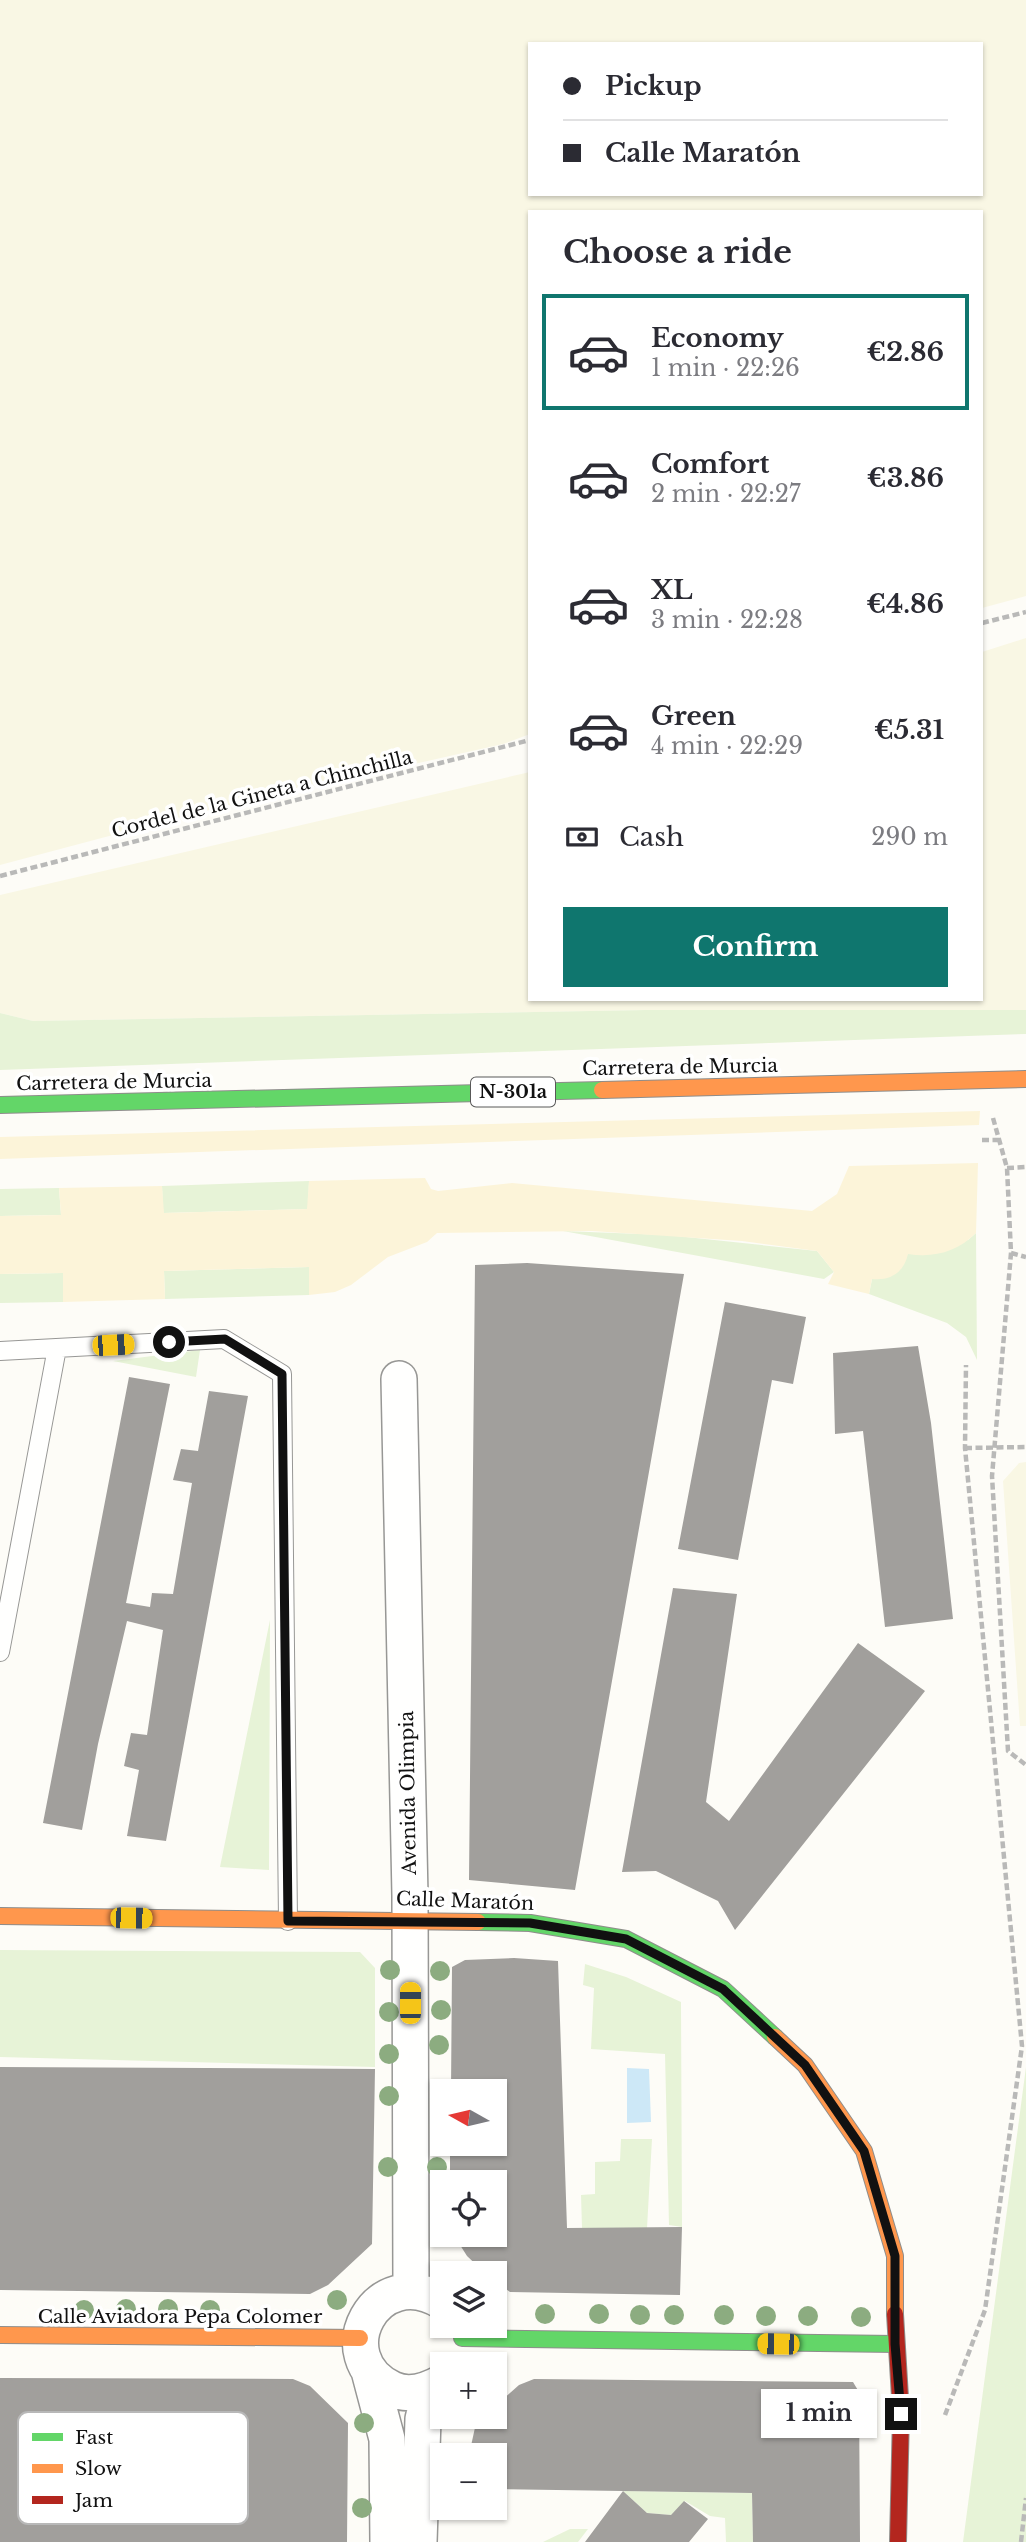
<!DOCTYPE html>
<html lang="en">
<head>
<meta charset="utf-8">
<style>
	body { margin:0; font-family:"Libre Baskerville",serif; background:#f2f2f3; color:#2b2b33; height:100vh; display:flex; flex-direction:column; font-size:26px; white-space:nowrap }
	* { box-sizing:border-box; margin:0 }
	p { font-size:23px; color:#7c7c81 }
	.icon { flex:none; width:38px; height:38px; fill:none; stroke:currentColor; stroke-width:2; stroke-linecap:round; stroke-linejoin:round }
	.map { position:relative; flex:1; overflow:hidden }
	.sheet { position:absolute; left:528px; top:210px; width:455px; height:791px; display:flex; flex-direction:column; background:#fff; border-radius:0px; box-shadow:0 2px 5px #0004 }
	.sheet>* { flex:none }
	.hud { position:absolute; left:528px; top:42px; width:455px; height:154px; border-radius:0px; box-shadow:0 2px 5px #0004; display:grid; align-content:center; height:154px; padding:0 35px; background:#fff }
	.needle { width:46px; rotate:278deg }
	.tools { position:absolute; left:430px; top:2079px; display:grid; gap:14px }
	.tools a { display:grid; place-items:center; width:77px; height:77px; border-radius:0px; background:#fff; box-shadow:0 2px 5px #0004; font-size:35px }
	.end { position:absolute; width:32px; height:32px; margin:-16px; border:9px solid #111; background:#fff; box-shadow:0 0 0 4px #fff }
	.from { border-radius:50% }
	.bubble { position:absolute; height:49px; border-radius:0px; background:#fff; box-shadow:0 2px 5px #0004; font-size:23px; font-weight:700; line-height:49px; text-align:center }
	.car { position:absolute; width:21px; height:42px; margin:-21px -10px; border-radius:9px; box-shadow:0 0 5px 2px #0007; background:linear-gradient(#f5c518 24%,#345 0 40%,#f5c518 0 76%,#345 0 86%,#f5c518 0) }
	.hud b { display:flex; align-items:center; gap:24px; height:66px; font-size:26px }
	.hud b+b { border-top:2px solid #e1e1e2 }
	.hud i { width:18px; height:18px; background:#2b2b33 }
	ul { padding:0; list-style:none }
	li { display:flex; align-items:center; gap:21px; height:116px; margin:0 14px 10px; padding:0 21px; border:4px solid transparent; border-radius:0px }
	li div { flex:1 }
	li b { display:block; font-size:26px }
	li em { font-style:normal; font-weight:700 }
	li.active { border-color:#0f766e }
	li>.icon { width:63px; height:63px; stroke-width:1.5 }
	h2 { padding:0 35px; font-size:32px; line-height:84px }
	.pay { display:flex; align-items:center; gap:18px; height:77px; padding:0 35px; font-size:26px }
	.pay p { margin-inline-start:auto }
	.primary-button { display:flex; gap:14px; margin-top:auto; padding:14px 35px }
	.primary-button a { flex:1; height:80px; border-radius:0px; background:#0f766e; color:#fff; font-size:28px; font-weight:700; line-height:80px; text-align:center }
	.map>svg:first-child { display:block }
	.farmland { fill:#f9f7e4; fill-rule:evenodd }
	.green { fill:#e7f3d7 }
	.sand { fill:#fcf4d9 }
	.water { fill:#cde8f7 }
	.building { fill:#a19f9c }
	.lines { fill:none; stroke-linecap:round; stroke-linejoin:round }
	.lane-casing { stroke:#979795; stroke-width:20 }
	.street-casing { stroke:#979795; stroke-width:38 }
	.fast-casing { stroke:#8e8d8b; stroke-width:18 }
	.slow-casing { stroke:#8e8d8b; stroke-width:18 }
	.jam-casing { stroke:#8e8d8b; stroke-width:18 }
	.path { stroke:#b9b9b8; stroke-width:4.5; stroke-dasharray:7 3.5; stroke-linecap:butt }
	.lane { stroke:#fffffe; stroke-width:18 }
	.street { stroke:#fffffe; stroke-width:35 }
	.fast { stroke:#63d668; stroke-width:16 }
	.slow { stroke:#ff974d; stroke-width:16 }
	.jam { stroke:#b3261e; stroke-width:16 }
	.tree { fill:#8cac80 }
	.route { stroke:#111; stroke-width:9 }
	.labels { text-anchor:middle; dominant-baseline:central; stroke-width:7; stroke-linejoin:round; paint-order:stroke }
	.shield { fill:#fff; stroke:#585858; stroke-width:2 }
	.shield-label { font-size:18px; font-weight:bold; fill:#111 }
	.street-label { font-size:19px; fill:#111; stroke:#fff }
	.key { fill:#fff; stroke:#b8b8b8; stroke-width:2 }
	.key-label { font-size:19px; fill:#111 }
</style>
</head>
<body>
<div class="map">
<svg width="1026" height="2542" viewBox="0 0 1026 2542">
	<rect width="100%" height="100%" fill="#fdfcf7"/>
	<path class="farmland" d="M0 0H1026V596L982 608V212H530V734L503 744 192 814 0 865ZM530 44H982V194H530Z
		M1026 638V1010H646L33 1021 0 1013V895L530 772V999H982V652Z
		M1026 1462V1726H1020L1003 1481 1019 1463Z"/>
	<path class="green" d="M646 1010H1026V1034L0 1070V1013L33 1021Z
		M309 1181 308 1209 163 1213 162 1186Z
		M59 1188 61 1215 0 1216V1189Z
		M563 1231 667 1235 817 1251 834 1272 824 1279Z
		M976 1233 977 1360 966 1337 947 1323 869 1294 872 1279 908 1254 968 1240Z
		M309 1267V1295L165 1299 164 1271Z
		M63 1273V1302L0 1303V1274Z
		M200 1350 196 1377 113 1361Z
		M270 1620 269 1870 220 1867Z
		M0 1950 360 1952 375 1968V2067L0 2057Z
		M585 1964 626 1977 681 2002 682 2227 669 2225 665 2054 591 2049 594 1988 583 1985Z
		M1026 2067V2542H963Z
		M621 2139H652L647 2228H582L581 2195 595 2194V2162L620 2161Z
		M623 2491 752 2493 753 2542H726L725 2518 710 2516 685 2501 671 2515 647 2513Z
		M570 2529H588L578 2542H543Z"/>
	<path class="sand" d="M980 1111 979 1125 0 1159V1137Z
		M978 1163 976 1233C957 1252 934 1258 908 1254 904 1272 891 1281 872 1279L869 1294 828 1284 834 1272 817 1251 742 1241 592 1231 437 1233 427 1242 388 1257 351 1285 335 1292 309 1295V1267L164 1271 165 1299 63 1302V1273L0 1274V1216L61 1215 59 1188 162 1186 164 1213 307 1209 309 1181 425 1178 431 1189 438 1191 512 1183 812 1211 837 1194 849 1166Z"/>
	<path class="water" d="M627 2068 649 2069 651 2122 627 2123Z"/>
	<path class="building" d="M527 1263 684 1274 575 1890 469 1880 475 1265Z
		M725 1302 806 1317 793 1384 772 1380 738 1560 678 1549Z
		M918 1346 931 1423 953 1619 885 1627 863 1431 835 1434 833 1353Z
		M129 1377 170 1384 126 1603 150 1607 152 1593 173 1594 192 1483 173 1480 181 1449 198 1451 209 1391 248 1396 166 1841 127 1836 139 1770 124 1766 131 1733 147 1735 163 1630 127 1621 98 1744 82 1830 43 1823Z
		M673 1588 737 1594 706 1802 729 1821 858 1643 925 1691 735 1930 718 1901 656 1871 622 1872Z
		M514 1958 558 1961 567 2228 682 2227 680 2295 510 2292 495 2281V2273H485L467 2256 455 2237 495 2235V2182H450V2144H495V2091H451L452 1967 465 1960Z
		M0 2067 375 2069 372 2244 328 2285 310 2294 0 2290Z
		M0 2378 293 2379 310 2386 348 2423 347 2542H0Z
		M534 2379 853 2382 859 2392 860 2542H753L752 2493 495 2489V2455H469L476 2423 483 2417H495V2406L519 2385Z
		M623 2491 647 2513 671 2515 684 2501 708 2519 689 2542H585Z"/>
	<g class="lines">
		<g class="lane-casing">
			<path id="lane" d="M0 1351 224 1339 282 1374 288 1921
				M0 1652 57 1348"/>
		</g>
		<g class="street-casing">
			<path id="street" d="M399 1379 410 1896 411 2290
				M443 2302C376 2260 325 2357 392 2389 409 2397 427 2391 443 2382
				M369 2371 387 2439 388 2542
				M419 2542 423 2419 430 2390"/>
		</g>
		<g class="fast-casing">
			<path id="fast" d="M0 1105 602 1090
				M478 1922 530 1923 626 1939 723 1989 775 2037
				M462 2338 895 2344"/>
		</g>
		<g class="slow-casing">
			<path id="slow" d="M602 1090 1026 1079
				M0 1916 478 1922
				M775 2037 805 2065 864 2151 895 2256V2314
				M0 2335 360 2338"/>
		</g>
		<g class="jam-casing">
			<path id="jam" d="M895 2314 901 2414 898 2542"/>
		</g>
		<path class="path" d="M982 623 1026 612
			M0 876 530 740
			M993 1118 1007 1168 1011 1253 992 1476 1008 1751 1026 1765
			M982 1140H1000
			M1007 1168 1026 1167
			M1011 1253 1026 1257
			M965 1448 1026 1447
			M945 2415 985 2310 1022 2046 965 1448 966 1365
			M1021 2542 1026 2498"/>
		<use href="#lane" class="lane"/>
		<use href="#street" class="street"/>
		<use href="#fast" class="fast"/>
		<use href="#slow" class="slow"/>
		<use href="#jam" class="jam"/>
	</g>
	<g class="tree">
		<circle cx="390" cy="1970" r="10"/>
		<circle cx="440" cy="1971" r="10"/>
		<circle cx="441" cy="2010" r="10"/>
		<circle cx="389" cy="2012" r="10"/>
		<circle cx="439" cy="2045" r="10"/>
		<circle cx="389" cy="2054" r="10"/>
		<circle cx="389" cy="2096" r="10"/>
		<circle cx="388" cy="2167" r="10"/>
		<circle cx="437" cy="2167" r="10"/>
		<circle cx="337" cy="2300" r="10"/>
		<circle cx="126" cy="2309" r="10"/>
		<circle cx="168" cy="2309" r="10"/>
		<circle cx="84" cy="2310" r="10"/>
		<circle cx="210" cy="2310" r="10"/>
		<circle cx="545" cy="2314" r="10"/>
		<circle cx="599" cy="2314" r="10"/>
		<circle cx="640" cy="2315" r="10"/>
		<circle cx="674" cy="2315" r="10"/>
		<circle cx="724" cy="2315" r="10"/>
		<circle cx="766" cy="2316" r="10"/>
		<circle cx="808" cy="2316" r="10"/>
		<circle cx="861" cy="2317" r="10"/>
		<circle cx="364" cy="2423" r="10"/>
		<circle cx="362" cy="2508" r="10"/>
	</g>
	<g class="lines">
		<path class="route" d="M169 1342 225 1339 282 1374 288 1921 530 1923 626 1939 723 1989 805 2065 864 2151 895 2256V2344L901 2414"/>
	</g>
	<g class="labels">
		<rect class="shield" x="471" y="1077.5" width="84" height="29" rx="5"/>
		<g class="shield-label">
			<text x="513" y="1092">N-301a</text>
		</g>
		<g class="street-label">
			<text transform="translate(262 794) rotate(-14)">Cordel de la Gineta a Chinchilla</text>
			<text transform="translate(680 1067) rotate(-1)">Carretera de Murcia</text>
			<text transform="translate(114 1082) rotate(-1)">Carretera de Murcia</text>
			<text transform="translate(408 1793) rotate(-91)">Avenida Olimpia</text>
			<text transform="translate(465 1901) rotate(2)">Calle Maratón</text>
			<text x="180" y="2316">Calle Aviadora Pepa Colomer</text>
		</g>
	</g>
	<rect x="18" y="2412" width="230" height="112" rx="10" class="key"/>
	<rect x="32" y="2433" width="31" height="8" fill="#63d668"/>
	<rect x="32" y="2464" width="31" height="9" fill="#ff974d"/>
	<rect x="32" y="2496" width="31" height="8" fill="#b3261e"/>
	<g class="key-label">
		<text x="75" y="2444">Fast</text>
		<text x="75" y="2475">Slow</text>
		<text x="75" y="2507">Jam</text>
	</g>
</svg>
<div class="tools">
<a><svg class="needle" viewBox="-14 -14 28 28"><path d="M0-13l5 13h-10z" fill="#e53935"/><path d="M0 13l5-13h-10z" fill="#7c7c81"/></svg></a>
<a><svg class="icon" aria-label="locate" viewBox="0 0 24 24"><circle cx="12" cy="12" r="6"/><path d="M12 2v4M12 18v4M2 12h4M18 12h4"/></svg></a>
<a><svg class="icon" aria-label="layers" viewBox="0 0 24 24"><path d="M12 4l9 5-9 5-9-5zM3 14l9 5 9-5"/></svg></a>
<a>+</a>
<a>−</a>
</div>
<i class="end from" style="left:169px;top:1342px"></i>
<i class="end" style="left:901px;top:2414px"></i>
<div class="bubble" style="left:761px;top:2389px;width:116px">1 min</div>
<i class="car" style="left:113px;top:1345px;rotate:87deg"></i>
<i class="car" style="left:131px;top:1918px;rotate:91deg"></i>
<i class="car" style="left:410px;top:2003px;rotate:0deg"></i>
<i class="car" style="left:778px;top:2344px;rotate:271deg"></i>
<div class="hud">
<b><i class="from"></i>Pickup</b>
<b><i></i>Calle Maratón</b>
</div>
<section class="sheet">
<h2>Choose a ride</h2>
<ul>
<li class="active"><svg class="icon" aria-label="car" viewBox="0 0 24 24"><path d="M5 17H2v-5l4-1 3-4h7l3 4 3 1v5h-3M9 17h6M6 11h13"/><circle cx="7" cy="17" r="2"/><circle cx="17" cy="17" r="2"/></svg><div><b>Economy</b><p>1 min · 22:26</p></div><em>€2.86</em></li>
<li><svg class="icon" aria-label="car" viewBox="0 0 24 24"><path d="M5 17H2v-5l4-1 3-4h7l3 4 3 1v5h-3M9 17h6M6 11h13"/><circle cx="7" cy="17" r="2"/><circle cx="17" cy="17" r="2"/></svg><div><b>Comfort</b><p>2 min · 22:27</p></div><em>€3.86</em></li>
<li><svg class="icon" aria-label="car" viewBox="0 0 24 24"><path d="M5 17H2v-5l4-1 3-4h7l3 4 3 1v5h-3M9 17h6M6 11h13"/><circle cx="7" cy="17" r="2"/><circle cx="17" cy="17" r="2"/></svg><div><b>XL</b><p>3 min · 22:28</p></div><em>€4.86</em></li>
<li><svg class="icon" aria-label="car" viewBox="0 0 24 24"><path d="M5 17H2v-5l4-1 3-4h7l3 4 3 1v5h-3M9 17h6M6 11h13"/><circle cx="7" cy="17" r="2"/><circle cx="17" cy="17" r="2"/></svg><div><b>Green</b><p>4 min · 22:29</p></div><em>€5.31</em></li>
</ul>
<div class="pay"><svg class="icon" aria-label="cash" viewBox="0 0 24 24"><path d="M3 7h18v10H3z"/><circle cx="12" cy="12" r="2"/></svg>Cash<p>290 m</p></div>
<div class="primary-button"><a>Confirm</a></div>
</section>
</div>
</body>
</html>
